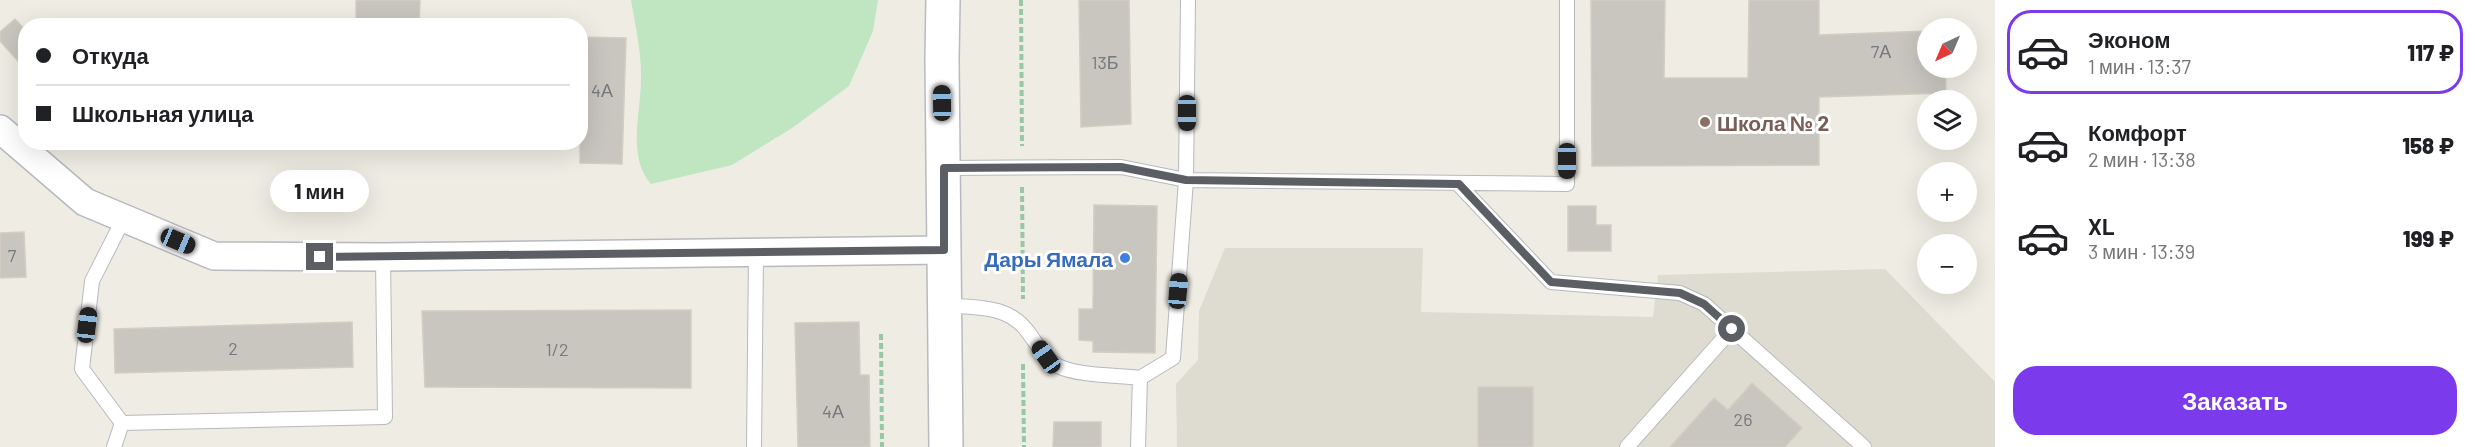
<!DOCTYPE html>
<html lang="ru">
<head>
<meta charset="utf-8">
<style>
	body { margin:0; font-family:Barlow,sans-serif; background:#f6f6f6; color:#202124; height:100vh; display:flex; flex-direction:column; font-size:22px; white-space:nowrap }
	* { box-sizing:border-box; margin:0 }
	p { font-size:20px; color:#757577 }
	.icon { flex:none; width:33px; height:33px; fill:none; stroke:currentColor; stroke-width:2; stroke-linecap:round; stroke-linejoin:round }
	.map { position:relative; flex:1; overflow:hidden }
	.panel { display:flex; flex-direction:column; background:#fff; width:480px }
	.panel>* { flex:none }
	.hud { position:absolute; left:18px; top:18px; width:570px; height:132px; border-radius:24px; box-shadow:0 6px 24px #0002; display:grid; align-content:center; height:132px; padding:0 18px; background:#fff }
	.needle { width:39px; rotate:224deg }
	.tools { position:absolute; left:1917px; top:18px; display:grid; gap:12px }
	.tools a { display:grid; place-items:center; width:60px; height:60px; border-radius:50%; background:#fff; box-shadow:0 6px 24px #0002; font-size:30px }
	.end { position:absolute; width:27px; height:27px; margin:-14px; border:8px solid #5b5f64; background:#fff; box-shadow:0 0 0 3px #fff }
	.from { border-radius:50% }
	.bubble { position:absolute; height:42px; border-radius:21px; background:#fff; box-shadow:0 6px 24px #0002; font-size:20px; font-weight:800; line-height:42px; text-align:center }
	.car { position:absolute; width:18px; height:36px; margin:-18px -9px; border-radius:8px; box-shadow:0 0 4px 2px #0007; background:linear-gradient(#222 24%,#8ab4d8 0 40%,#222 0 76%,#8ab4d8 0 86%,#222 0) }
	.hud b { display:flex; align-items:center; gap:21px; height:57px; font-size:22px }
	.hud b+b { border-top:2px solid #e0e0e0 }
	.hud i { width:15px; height:15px; background:#202124 }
	ul { padding:10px 0 0; list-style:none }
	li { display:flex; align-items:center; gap:18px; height:84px; margin:0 12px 9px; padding:0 6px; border:3px solid transparent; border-radius:24px }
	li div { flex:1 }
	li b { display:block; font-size:22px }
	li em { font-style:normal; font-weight:800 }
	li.active { border-color:#7c3aed }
	li>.icon { width:54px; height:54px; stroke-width:1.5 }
	.primary-button { display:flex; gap:12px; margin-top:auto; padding:12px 18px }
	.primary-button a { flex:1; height:69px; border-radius:24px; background:#7c3aed; color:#fff; font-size:24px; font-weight:800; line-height:69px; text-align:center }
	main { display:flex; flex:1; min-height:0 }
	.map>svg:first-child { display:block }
	.education { fill:#dedbd1 }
	.green { fill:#bfe6c0 }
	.building { fill:#c9c6c0; stroke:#d3cec1; stroke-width:1.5 }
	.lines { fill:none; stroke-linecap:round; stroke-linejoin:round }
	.lane-casing { stroke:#b6b9be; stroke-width:16 }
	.street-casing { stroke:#b6b9be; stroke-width:30 }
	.secondary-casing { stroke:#b7bac0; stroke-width:36 }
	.path { stroke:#98c7a6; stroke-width:4; stroke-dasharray:6 3; stroke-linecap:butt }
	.lane { stroke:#fff; stroke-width:14 }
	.street { stroke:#fff; stroke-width:27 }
	.secondary { stroke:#fff; stroke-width:33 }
	.route { stroke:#5b5f64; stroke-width:8 }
	.education-dot { fill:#8d6e63; stroke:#fff; stroke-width:2 }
	.shop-dot { fill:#3f7fe0; stroke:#fff; stroke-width:2 }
	.labels { text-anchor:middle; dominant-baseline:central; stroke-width:6; stroke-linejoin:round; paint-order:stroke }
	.number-label { font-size:18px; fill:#76797b }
	.education-label { font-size:21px; font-weight:bold; fill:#785e54; stroke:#fff; text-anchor:start }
	.shop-label { font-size:21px; font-weight:bold; fill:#366cbe; stroke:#fff; text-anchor:end }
</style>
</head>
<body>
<main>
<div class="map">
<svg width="1995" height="447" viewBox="0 0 1995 447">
	<rect width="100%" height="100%" fill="#eeece3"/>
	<path class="education" d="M1225 248H1423L1421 312 1653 317 1658 275 1885 269 1995 382V447H1177L1176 384 1198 360 1199 311Z"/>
	<path class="green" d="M631 0H878L873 31 849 86 792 128 732 165 651 184C626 156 642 110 641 75 641 50 635 24 631 0Z"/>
	<path class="building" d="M356 0H420L419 26H356Z
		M1079 0H1129L1131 124 1081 127Z
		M1591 0H1665L1664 78H1748L1749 0H1819V35L1928 31V68H1945L1946 93 1819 97V165L1592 166Z
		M15 19 26 31V70L0 41V32Z
		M580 37 626 38 622 164 580 163Z
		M1094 205 1157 206 1155 353 1093 352V341L1079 340V309H1093Z
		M1568 206H1596V225H1611V251H1568Z
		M24 232 26 277 0 278V233Z
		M691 310V388L425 387 422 311Z
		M352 322 353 367 115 373 114 329Z
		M859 322 860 375H869L870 447H798L795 323Z
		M1752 383 1802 428 1785 447H1670L1714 398 1728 410Z
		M1478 387H1533V447H1478Z
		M1054 422H1101V447H1053Z"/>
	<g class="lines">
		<g class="lane-casing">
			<path id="lane" d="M944 168 1121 167 1186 180 1567 184V0
				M1459 185 1551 282 1680 293 1704 304 1732 329
				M944 305C975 308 1008 304 1028 332 1037 344 1044 358 1058 366 1078 376 1117 375 1140 378L1138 447
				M1140 378 1173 358 1186 180 1188 0
				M122 423 385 417 383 257
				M114 447 122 423 82 369 92 281 124 218
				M754 447 756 254
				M1627 447 1732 329 1864 447"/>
		</g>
		<g class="street-casing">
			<path id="street" d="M0 129 85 202 214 256 383 257 944 250"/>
		</g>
		<g class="secondary-casing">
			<path id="secondary" d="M943 0 942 60 946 447"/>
		</g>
		<path class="path" d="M1021 0 1022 146
			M1022 187 1023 299
			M881 334 882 447
			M1023 364 1024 447"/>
		<use href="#lane" class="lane"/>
		<use href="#street" class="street"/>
		<use href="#secondary" class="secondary"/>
	</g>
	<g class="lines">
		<path class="route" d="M320 257 944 250V168L1121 167 1186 180 1459 184 1551 282 1680 293 1704 304 1732 329"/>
	</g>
	<circle class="education-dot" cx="1705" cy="122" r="6"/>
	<circle class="shop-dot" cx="1125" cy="258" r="6"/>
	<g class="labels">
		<g class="number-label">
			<text x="1881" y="51">7А</text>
			<text x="1105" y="62">13Б</text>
			<text x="602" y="90">4А</text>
			<text x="12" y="255">7</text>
			<text x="233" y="348">2</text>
			<text x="557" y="349">1/2</text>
			<text x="833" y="411">4А</text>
			<text x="1743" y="419">26</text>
		</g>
		<g class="education-label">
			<text x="1717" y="122">Школа № 2</text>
		</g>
		<g class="shop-label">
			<text x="1113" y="258">Дары Ямала</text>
		</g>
	</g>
</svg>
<div class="tools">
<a><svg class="needle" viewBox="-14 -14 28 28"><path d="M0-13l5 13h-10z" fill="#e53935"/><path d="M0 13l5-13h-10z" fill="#757577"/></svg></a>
<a><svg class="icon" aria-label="layers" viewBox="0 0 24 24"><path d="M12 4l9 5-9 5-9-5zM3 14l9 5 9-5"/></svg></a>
<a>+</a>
<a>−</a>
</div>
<i class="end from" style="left:1732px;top:329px"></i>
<i class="end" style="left:320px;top:257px"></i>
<div class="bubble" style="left:270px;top:170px;width:99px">1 мин</div>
<i class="car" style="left:942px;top:103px;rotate:359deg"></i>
<i class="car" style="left:1187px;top:113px;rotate:180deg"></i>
<i class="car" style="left:1567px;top:161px;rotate:180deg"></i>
<i class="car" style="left:178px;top:241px;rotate:113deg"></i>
<i class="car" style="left:1178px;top:291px;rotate:5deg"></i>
<i class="car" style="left:87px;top:325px;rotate:7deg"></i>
<i class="car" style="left:1046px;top:357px;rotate:325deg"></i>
<div class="hud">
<b><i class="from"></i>Откуда</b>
<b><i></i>Школьная улица</b>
</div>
</div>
<section class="panel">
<ul>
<li class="active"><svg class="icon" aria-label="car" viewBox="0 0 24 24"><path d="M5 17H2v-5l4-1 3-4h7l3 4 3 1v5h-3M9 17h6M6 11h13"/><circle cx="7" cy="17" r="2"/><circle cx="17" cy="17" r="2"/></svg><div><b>Эконом</b><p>1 мин · 13:37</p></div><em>117 ₽</em></li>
<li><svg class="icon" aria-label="car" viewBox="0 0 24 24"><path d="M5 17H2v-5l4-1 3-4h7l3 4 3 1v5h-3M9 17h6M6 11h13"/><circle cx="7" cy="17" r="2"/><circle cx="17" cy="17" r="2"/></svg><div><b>Комфорт</b><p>2 мин · 13:38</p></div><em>158 ₽</em></li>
<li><svg class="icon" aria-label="car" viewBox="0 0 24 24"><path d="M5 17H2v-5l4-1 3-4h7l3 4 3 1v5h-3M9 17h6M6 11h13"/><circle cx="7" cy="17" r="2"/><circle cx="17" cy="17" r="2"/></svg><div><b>XL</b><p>3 мин · 13:39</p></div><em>199 ₽</em></li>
</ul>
<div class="primary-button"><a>Заказать</a></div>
</section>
</main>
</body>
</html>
